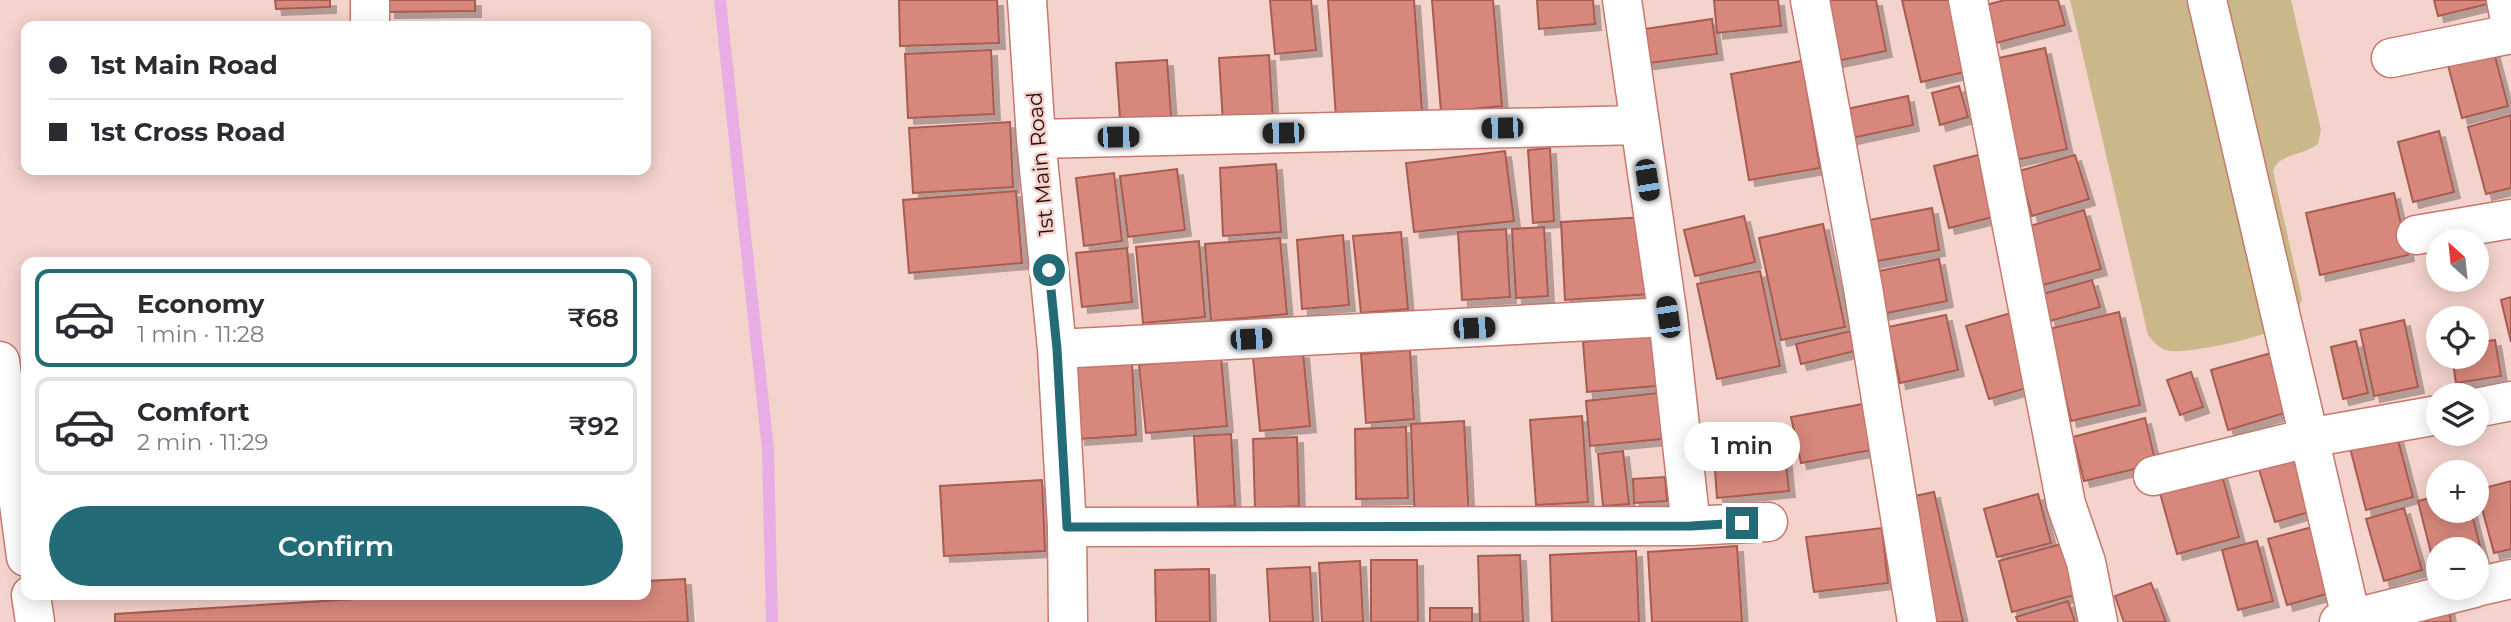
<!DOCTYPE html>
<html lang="en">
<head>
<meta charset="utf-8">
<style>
	body { margin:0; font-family:Montserrat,sans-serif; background:#f2f2f3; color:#2b2b33; height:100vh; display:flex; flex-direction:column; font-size:26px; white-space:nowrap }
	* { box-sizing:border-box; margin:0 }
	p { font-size:23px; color:#7c7c81 }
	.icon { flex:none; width:38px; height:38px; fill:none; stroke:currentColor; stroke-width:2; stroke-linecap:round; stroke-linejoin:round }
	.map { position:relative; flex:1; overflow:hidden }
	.panel { position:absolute; left:21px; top:257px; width:630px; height:343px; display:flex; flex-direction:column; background:#fff; border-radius:14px; box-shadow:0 4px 18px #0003 }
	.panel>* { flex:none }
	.banner { position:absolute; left:21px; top:21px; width:630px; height:154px; border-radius:14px; box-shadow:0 4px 18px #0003; display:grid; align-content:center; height:154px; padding:0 28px; background:#fff }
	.needle { width:46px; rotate:333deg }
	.buttons { position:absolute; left:2426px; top:229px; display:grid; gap:14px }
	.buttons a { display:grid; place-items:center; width:63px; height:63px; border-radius:50%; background:#fff; box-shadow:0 4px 18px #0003; font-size:35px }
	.end { position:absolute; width:32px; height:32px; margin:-16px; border:9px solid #236c77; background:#fff; box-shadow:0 0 0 4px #fff }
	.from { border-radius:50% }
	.bubble { position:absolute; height:49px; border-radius:24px; background:#fff; box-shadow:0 4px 18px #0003; font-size:23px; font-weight:600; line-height:49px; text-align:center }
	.car { position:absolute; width:21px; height:42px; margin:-21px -10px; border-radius:9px; box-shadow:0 0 5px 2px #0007; background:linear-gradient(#222 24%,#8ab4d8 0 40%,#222 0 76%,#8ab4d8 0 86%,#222 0) }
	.banner b { display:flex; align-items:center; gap:24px; height:66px; font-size:26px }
	.banner b+b { border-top:2px solid #e1e1e2 }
	.banner i { width:18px; height:18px; background:#2b2b33 }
	ul { padding:12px 0 0; list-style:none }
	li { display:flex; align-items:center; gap:21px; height:98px; margin:0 14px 10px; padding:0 14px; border:4px solid #e1e1e2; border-radius:14px }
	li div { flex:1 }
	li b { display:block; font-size:26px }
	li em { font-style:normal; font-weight:600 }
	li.active { border-color:#236c77 }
	li>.icon { width:63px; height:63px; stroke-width:1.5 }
	.primary-button { display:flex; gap:14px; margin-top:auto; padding:14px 28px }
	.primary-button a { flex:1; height:80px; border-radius:42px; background:#236c77; color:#fff; font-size:28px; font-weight:600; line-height:80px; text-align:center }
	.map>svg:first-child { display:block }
	.green { fill:#cab88a }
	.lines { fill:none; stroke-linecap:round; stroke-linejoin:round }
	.stream { stroke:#e9ade5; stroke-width:12 }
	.building { fill:#d8877c; stroke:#a75c51; stroke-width:2; filter:url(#shadow) }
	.minor-casing { stroke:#c6786d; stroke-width:41 }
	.primary-casing { stroke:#c6786d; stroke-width:41 }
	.minor { stroke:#fff; stroke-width:38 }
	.primary { stroke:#fff; stroke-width:38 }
	.route { stroke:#236c77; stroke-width:9 }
	.labels { text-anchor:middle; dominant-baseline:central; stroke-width:5; stroke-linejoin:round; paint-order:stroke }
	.street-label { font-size:21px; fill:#2c0e0b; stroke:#f5d3cd }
</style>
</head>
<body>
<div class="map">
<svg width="2511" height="622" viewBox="0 0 2511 622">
	<defs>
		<filter id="shadow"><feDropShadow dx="6" dy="6" stdDeviation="0" flood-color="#0004"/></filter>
	</defs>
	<rect width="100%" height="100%" fill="#f5d3cd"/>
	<path class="green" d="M2070 0H2291L2321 130 2318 144C2302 156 2278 154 2273 171L2302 299C2299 307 2295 318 2288 323 2268 337 2194 353 2170 351 2160 350 2154 342 2148 335Z"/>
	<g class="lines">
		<path class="stream" d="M720 0 768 450 772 622"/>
	</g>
	<path class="building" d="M275 0H330V7L276 9Z
		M389 0H475V11L389 12Z
		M899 0H997L999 43 900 46Z
		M1270 0H1311L1316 50 1275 54Z
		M1328 0H1414L1422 111 1336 118Z
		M1432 0H1493L1502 106 1441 112Z
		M1537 0H1593L1595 24 1539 29Z
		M1714 0H1778L1781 26 1717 33Z
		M1815 0H1876L1886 51 1827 63Z
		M1902 0H1952L1969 71 1921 82Z
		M2005 0H2058L2065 25 1996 43 1986 5Z
		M2434 0H2487L2488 4 2438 16Z
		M1712 19 1717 54 1643 64 1638 30Z
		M2491 41 2508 106 2462 118 2445 54Z
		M2045 48 2067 149 2016 160 1994 59Z
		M991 50 994 114 908 118 905 54Z
		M1269 55 1273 120 1223 123 1219 58Z
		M1167 60 1172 129 1121 133 1116 63Z
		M1802 61 1820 168 1749 180 1731 74Z
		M1959 86 1968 117 1940 125 1932 93Z
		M1908 96 1913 125 1847 139 1842 110Z
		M2511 115V188L2486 194 2468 127Z
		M1010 122 1013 187 913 193 909 128Z
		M2439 131 2454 192 2413 202 2398 142Z
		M1550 148 1554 221 1533 223 1528 150Z
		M1505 151 1514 221 1414 232 1406 163Z
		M1986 153 2001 215 1949 228 1934 166Z
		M2075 155 2089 199 2032 216 2019 171Z
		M1276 164 1281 232 1223 236 1220 168Z
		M1177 169 1185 230 1128 237 1120 176Z
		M1114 173 1122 241 1084 246 1076 178Z
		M1016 191 1022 263 909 273 903 200Z
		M2394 193 2408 255 2320 275 2306 213Z
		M1932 208 1939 250 1872 262 1864 221Z
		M2084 210 2101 269 2036 287 2020 229Z
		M1744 216 1755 262 1695 276 1684 230Z
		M1645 217 1650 294 1565 300 1561 222Z
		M1823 224 1845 327 1781 340 1759 238Z
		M1544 227 1548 296 1516 298 1512 229Z
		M1506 229 1510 297 1462 300 1458 232Z
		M1401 232 1408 309 1361 313 1353 236Z
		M1343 235 1349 305 1302 309 1297 240Z
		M1280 238 1287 314 1211 321 1205 244Z
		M1199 241 1205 317 1143 323 1136 247Z
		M1127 248 1132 302 1082 307 1076 253Z
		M1939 259 1947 301 1882 314 1874 272Z
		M1760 271 1780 366 1717 379 1697 284Z
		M2092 280 2100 307 2050 321 2043 294Z
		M2511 297V342L2501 300Z
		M2018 311 2040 384 1989 399 1966 326Z
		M2119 312 2140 405 2071 421 2049 329Z
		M1946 315 1958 370 1900 383 1888 327Z
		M2404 320 2418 387 2374 396 2360 330Z
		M1855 330 1859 350 1801 364 1796 344Z
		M1663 334 1667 385 1587 392 1583 342Z
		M2495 340 2501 376 2456 383 2452 357H2476V343Z
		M2356 341 2368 393 2343 399 2331 347Z
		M1410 350 1414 419 1366 423 1361 354Z
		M1303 352 1310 426 1260 431 1253 357Z
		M2271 353 2288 412 2228 430 2211 370Z
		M1221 357 1227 426 1146 433 1139 365Z
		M1132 364 1136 435 1079 439 1075 367Z
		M2191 372 2203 407 2180 415 2167 380Z
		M1667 392 1672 438 1590 446 1586 401Z
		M1863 404 1871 450 1801 463 1791 417Z
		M1582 416 1588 502 1536 505 1530 420Z
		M2145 418 2156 464 2084 481 2073 437Z
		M1464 421 1469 518 1415 521 1411 424Z
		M1406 427 1408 498 1356 499 1355 429Z
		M2395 428 2413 497 2366 510 2348 440Z
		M1231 434 1235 506 1198 508 1194 436Z
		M1783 435 1789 491 1717 498 1713 442Z
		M1297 437 1299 506 1255 508 1253 439Z
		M1623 451 1629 504 1603 506 1598 454Z
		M2292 452 2309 512 2275 522 2257 463Z
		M2220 468 2239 537 2177 554 2158 486Z
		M1665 477 1667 501 1634 503 1633 479Z
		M1042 480 1045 551 944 556 940 486Z
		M2511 481V549L2494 553 2477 490Z
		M1934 492 1963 622H1932L1905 498Z
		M2038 494 2051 543 1997 557 1984 509Z
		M2438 496V511H2471L2483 557 2476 559V550H2438V569H2435L2418 501Z
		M2404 508 2422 570 2384 581 2366 519Z
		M2312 527 2330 593 2287 605 2268 539Z
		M1882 528 1888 583 1814 592 1806 537Z
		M2257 541 2273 601 2238 610 2222 550Z
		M2065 543 2078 594 2012 612 1999 561Z
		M1737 546 1742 622H1652L1648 552Z
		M1636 551 1639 622H1552L1550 555Z
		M1520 555 1523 622H1480L1478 556Z
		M1371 560H1417L1418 622H1371Z
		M1360 561 1363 622H1322L1319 563Z
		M1310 567 1313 622H1270L1267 569Z
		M1209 569 1210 622H1156L1155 570Z
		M685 579 688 622H115V614L420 595H646V581Z
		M2151 583 2166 622H2124L2115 596Z
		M2068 601 2075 622H2018L2016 617Z
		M2448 606 2451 622H2395Z
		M1430 608H1472V622H1430Z"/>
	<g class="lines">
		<g class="minor-casing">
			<path id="minor" d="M1027 0 1036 139 1057 349 1067 527 1068 622
				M1622 0 1668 317 1691 526
				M1810 0 1863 288 1917 622
				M1968 0 2066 504 2086 562 2098 622
				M2207 0 2352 622
				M2506 0 2511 25
				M370 26V0
				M2391 58 2511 34
				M1036 139 1639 125
				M2416 235 2511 219
				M1057 349 1668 317
				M2476 408 2511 401
				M2153 476 2308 438 2438 415
				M1067 527 1691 526 1768 522
				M2476 587 2511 579
				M2339 622 2474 588"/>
		</g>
		<g class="primary-casing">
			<path id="primary" d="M0 361 26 557
				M31 595 35 622"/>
		</g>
		<use href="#minor" class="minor"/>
		<use href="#primary" class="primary"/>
	</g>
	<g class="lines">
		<path class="route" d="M1049 270 1057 349 1067 527 1691 526 1742 523"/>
	</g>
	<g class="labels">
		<g class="street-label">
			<text transform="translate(1040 164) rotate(-95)">1st Main Road</text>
		</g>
	</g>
</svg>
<div class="buttons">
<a><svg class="needle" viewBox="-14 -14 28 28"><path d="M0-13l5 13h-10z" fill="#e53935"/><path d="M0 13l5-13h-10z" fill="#7c7c81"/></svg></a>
<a><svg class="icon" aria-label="locate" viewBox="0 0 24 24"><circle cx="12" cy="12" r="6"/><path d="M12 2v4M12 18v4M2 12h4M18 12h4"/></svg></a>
<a><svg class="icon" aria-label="layers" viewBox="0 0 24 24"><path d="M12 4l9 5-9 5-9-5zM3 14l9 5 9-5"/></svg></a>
<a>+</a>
<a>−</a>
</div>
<i class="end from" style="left:1049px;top:270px"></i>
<i class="end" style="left:1742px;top:523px"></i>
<div class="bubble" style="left:1684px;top:422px;width:116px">1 min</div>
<i class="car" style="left:1502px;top:128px;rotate:269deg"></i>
<i class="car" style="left:1283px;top:133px;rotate:269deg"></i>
<i class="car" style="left:1118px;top:137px;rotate:89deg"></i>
<i class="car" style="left:1647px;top:180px;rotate:171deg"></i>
<i class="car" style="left:1668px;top:317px;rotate:351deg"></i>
<i class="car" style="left:1474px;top:328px;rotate:87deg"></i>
<i class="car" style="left:1251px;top:339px;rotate:87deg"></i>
<div class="banner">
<b><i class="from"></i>1st Main Road</b>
<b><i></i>1st Cross Road</b>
</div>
<section class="panel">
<ul>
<li class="active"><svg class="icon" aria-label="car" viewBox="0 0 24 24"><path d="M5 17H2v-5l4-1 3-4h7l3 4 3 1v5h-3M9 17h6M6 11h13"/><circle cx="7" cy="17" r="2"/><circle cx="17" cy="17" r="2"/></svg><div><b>Economy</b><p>1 min · 11:28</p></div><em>₹68</em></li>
<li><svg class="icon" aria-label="car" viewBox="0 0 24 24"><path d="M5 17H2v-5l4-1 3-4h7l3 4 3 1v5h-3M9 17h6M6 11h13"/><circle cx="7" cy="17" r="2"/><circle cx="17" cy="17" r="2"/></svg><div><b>Comfort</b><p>2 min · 11:29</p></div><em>₹92</em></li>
</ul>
<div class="primary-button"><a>Confirm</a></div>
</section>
</div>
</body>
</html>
